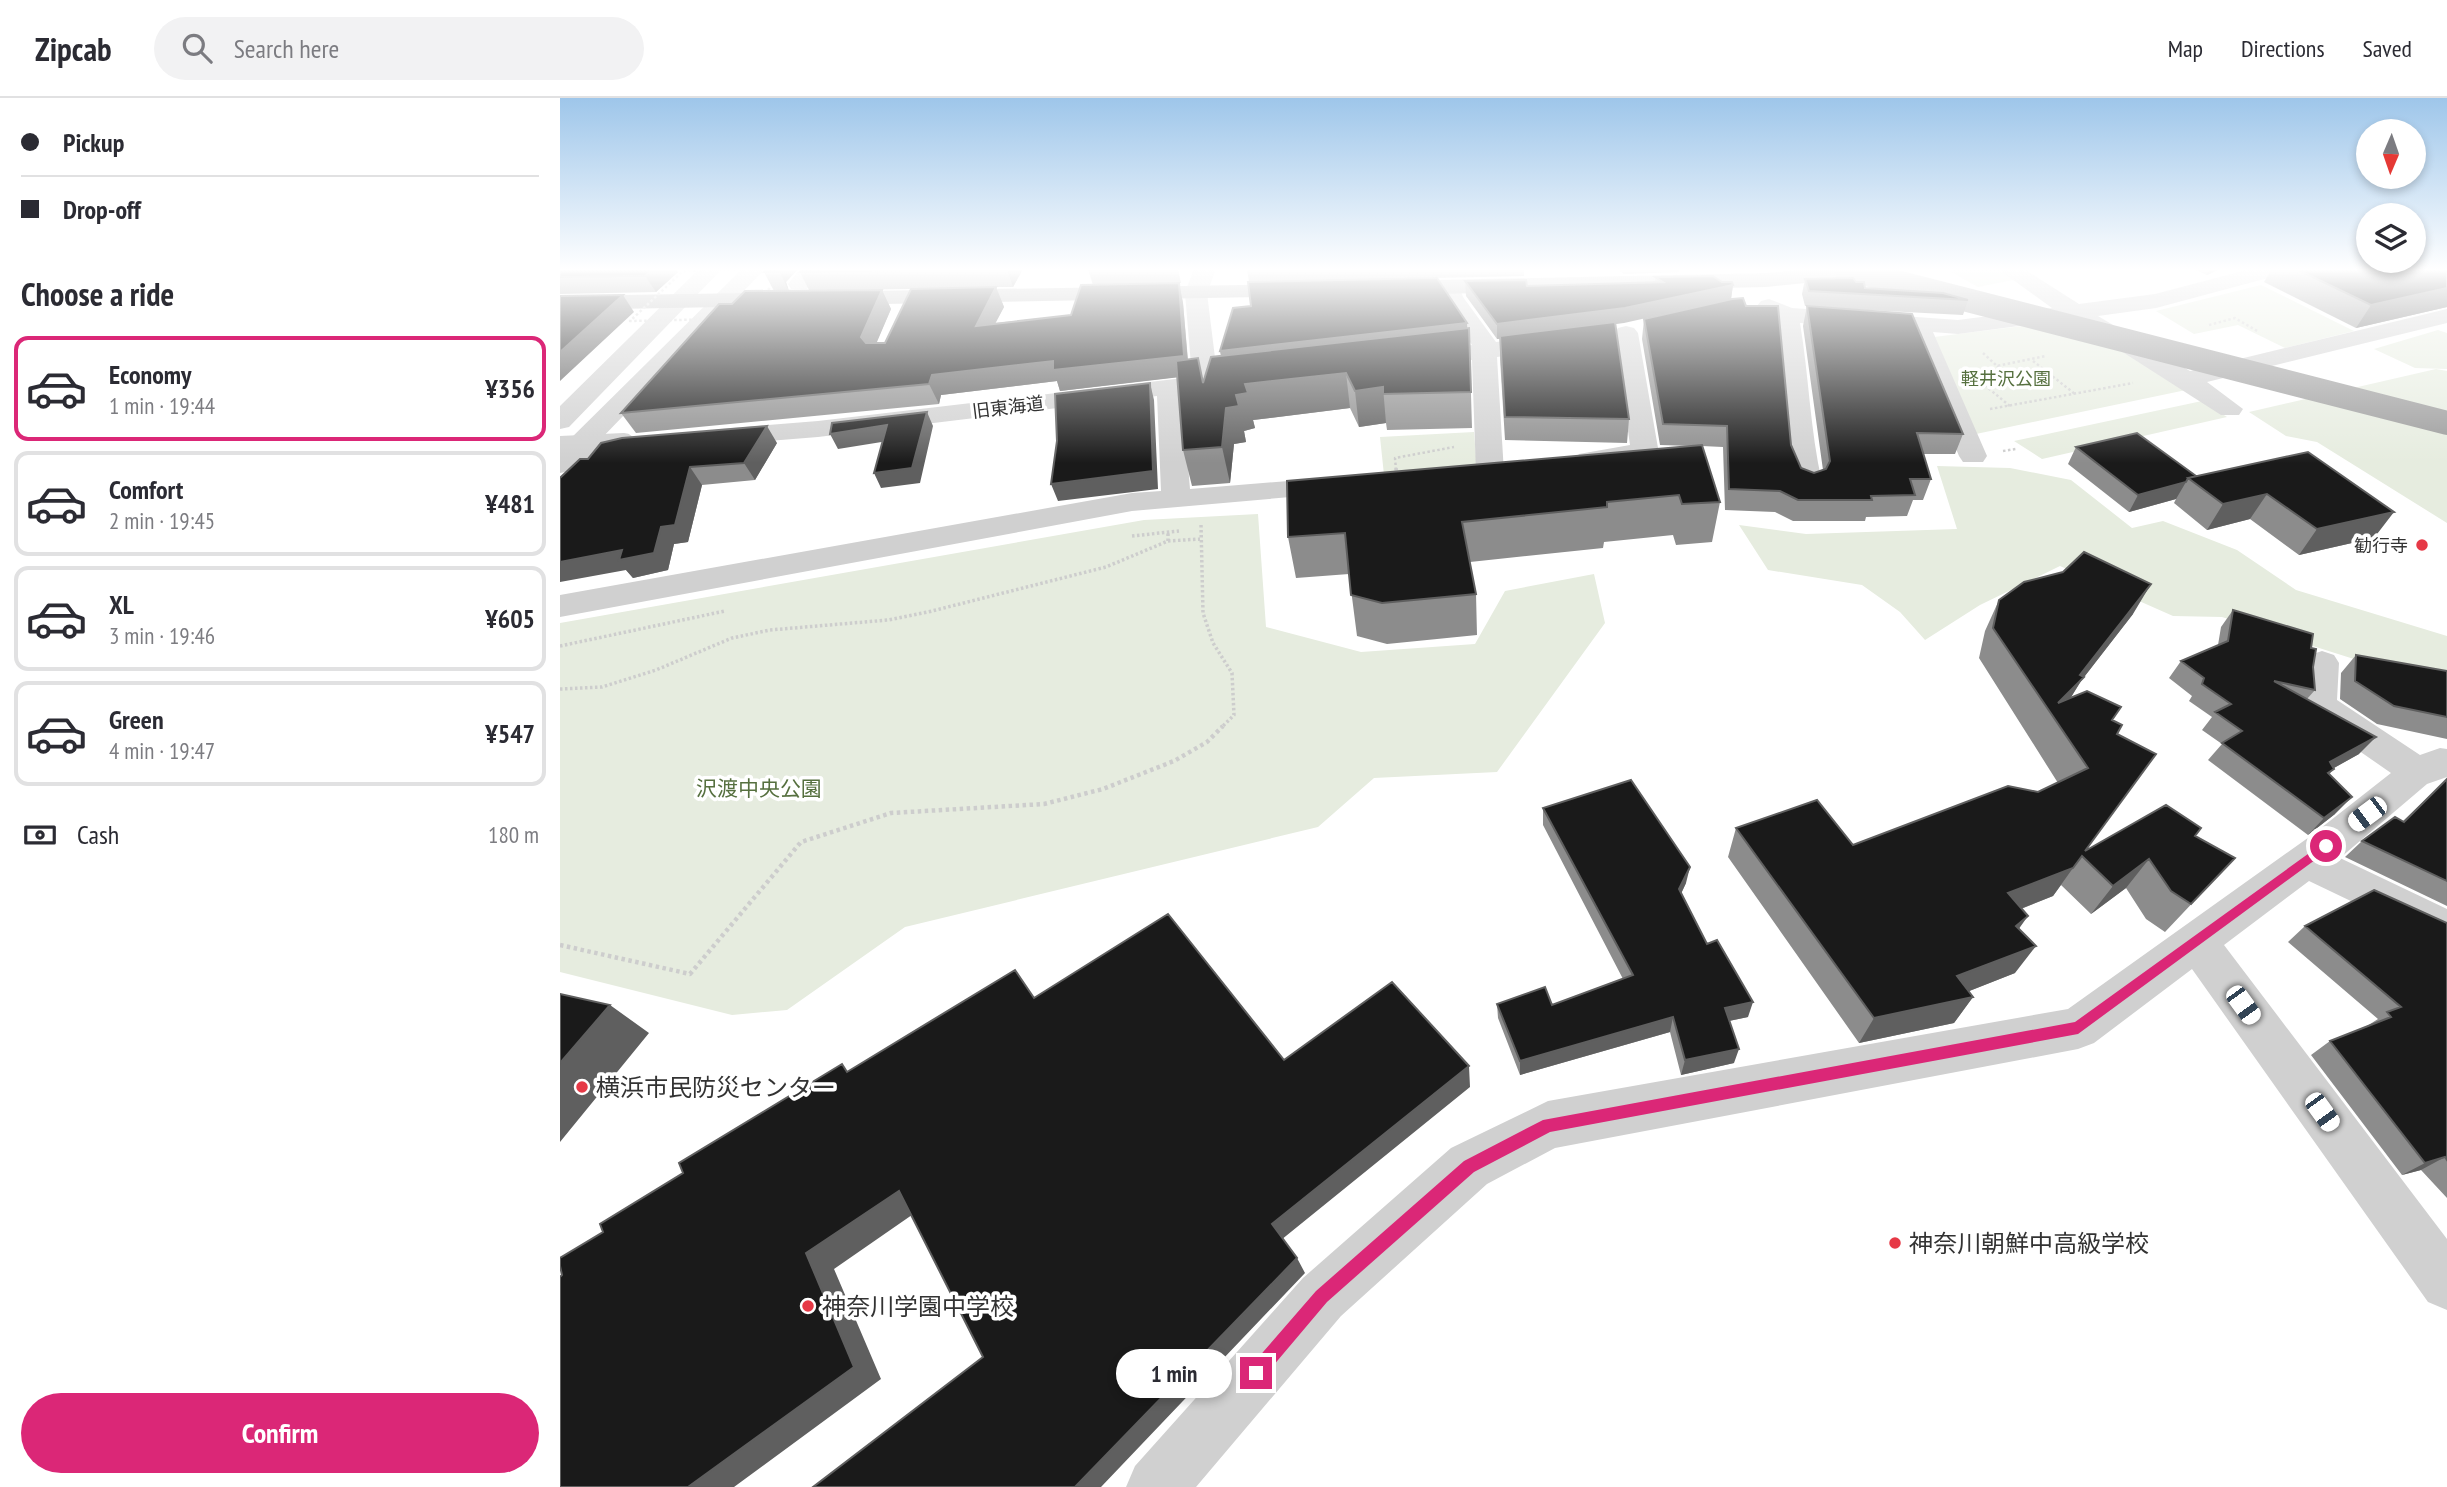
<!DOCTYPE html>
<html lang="en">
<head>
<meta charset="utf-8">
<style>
	body { margin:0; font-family:"PT Sans Narrow","Noto Sans JP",sans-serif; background:#f2f2f3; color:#2b2b33; height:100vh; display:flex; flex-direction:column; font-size:26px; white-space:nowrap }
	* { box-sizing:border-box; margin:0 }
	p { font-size:23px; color:#7c7c81 }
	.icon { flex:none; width:38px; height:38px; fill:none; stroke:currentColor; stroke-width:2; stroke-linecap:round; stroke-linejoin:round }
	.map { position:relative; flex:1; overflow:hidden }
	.panel { display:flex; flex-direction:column; background:#fff; width:560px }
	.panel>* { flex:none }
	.banner { display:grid; align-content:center; height:154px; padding:0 21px; background:#fff }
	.needle { width:46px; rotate:182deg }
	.controls { position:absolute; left:1796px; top:21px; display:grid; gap:14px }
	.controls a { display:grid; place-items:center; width:70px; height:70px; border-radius:50%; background:#fff; box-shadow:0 4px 10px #0003; font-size:35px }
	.end { position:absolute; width:32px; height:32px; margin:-16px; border:9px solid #db2777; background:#fff; box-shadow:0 0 0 4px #fff }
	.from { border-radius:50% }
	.bubble { position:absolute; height:49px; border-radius:24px; background:#fff; box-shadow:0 4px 10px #0003; font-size:23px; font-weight:600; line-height:49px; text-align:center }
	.car { position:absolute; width:21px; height:42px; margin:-21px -10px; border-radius:9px; box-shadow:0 0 5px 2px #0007; background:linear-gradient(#fff 24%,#345 0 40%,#fff 0 76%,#345 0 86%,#fff 0) }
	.banner b { display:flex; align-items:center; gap:24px; height:66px; font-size:26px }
	.banner b+b { border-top:2px solid #e1e1e2 }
	.banner i { width:18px; height:18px; background:#2b2b33 }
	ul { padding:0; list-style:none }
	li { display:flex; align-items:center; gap:21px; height:105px; margin:0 14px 10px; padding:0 7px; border:4px solid #e1e1e2; border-radius:14px }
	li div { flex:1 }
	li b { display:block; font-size:26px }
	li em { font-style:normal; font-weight:600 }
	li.selected { border-color:#db2777 }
	li>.icon { width:63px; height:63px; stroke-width:1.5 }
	h2 { padding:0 21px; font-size:32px; line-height:84px }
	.pay { display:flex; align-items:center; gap:18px; height:77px; padding:0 21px; font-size:26px }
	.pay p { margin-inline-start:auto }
	.button { display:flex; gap:14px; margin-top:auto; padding:14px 21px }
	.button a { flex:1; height:80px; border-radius:42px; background:#db2777; color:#fff; font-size:28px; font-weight:600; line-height:80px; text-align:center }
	header { display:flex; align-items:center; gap:42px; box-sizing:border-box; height:98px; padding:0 35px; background:#fff; border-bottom:2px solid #e1e1e2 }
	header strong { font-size:33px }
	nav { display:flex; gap:38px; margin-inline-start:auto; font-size:24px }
	.search { width:490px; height:63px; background:#f2f2f3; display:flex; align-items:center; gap:18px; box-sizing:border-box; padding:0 24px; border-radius:38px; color:#7c7c81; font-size:26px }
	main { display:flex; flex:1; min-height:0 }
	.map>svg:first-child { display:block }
	.green { fill:#e6ecdf }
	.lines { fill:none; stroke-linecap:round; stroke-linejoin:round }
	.path-far2 { stroke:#cdcdcd; stroke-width:2.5; stroke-dasharray:2.5 2.5; stroke-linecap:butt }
	.path-far1 { stroke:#cdcdcd; stroke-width:3.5; stroke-dasharray:2.5 2.5; stroke-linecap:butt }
	.path { stroke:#cdcdcd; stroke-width:4.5; stroke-dasharray:3.5 3.5; stroke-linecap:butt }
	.minor { fill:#d0d0d0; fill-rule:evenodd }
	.major { fill:#ababab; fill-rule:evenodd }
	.path-bridge { stroke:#cdcdcd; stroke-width:2.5; stroke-dasharray:2.5 2.5; stroke-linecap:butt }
	.minor-bridge { stroke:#d0d0d0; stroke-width:24 }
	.highway-bridge { stroke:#9a9a9a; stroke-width:24 }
	.wall { fill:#8c8c8c; fill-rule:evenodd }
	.shaded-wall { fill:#5f5f5f }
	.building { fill:#1a1a1a; stroke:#5f5f5f; stroke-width:2 }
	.route { fill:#db2777 }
	.poi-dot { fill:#e63946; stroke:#fff; stroke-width:2.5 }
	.labels { text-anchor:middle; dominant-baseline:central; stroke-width:7; stroke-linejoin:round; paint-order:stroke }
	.far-park-label { font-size:18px; fill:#56703f; stroke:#fff }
	.far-street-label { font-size:18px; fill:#333; stroke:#fff }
	.far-poi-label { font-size:18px; fill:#333; stroke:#fff; text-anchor:end }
	.park-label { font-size:21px; fill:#56703f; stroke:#fff }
	.near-poi-label { font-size:24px; fill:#333; stroke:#fff; text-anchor:start }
</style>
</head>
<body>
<header>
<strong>Zipcab</strong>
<div class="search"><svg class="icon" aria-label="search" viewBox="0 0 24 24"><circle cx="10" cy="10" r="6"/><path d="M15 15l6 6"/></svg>Search here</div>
<nav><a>Map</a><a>Directions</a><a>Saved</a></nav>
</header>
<main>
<section class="panel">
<div class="banner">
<b><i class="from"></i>Pickup</b>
<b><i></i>Drop-off</b>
</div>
<h2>Choose a ride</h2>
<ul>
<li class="selected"><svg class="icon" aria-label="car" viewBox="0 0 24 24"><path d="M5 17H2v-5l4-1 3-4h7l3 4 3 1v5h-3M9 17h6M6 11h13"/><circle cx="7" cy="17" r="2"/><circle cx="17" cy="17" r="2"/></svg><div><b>Economy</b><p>1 min · 19:44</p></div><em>¥356</em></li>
<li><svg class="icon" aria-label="car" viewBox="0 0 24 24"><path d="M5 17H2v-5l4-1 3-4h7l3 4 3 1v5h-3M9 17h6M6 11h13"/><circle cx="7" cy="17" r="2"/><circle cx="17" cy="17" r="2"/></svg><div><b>Comfort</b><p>2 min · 19:45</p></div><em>¥481</em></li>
<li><svg class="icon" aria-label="car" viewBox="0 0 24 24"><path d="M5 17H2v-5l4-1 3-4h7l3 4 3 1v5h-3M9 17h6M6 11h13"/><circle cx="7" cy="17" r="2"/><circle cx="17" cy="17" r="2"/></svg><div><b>XL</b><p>3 min · 19:46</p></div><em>¥605</em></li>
<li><svg class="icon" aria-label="car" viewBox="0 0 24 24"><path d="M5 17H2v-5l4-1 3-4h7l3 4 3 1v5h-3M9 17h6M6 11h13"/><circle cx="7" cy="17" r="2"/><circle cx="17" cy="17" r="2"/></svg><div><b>Green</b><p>4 min · 19:47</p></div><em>¥547</em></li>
</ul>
<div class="pay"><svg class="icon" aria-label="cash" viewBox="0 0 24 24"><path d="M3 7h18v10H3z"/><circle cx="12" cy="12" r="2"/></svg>Cash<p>180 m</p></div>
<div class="button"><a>Confirm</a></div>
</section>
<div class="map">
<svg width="1887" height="1389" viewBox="0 0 1887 1389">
	<rect width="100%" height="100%" fill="#fff"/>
	<path class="green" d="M1400 171H1441L1458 181 1418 189 1391 174Z
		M1701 187 1794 233 1725 250 1678 227 1634 236 1596 213Z
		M1477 226 1562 249 1626 292 1416 336 1374 239Z
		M1878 232 1887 235V271L1855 270 1814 251Z
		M1876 271 1887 273V425L1757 344 1726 338 1689 314Z
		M1642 303 1667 319 1482 361 1454 343Z
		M914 334 917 371 824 377 820 339Z
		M1377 368 1450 370 1511 382 1572 430 1603 423 1677 452 1736 492 1887 538V586L1797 562 1662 519 1613 518 1500 468 1420 507 1365 542 1340 514 1302 487 1208 472 1179 427 1246 436 1397 431Z
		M698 416 706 529 801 554 915 546 945 493 1034 476 1045 525 937 674 814 680 758 729 345 829 227 912 172 917 0 874V525L584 422Z"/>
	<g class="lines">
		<path class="path-far2" d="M1649 227 1675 220 1699 234
			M1423 255 1437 268 1486 258
			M1473 263 1515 296
			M1437 268 1450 279
			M1421 284 1487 274
			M1421 284 1451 309
			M1430 311 1573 285
			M1443 353 1456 351
			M836 372 835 360 894 349"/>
		<path class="path-far1" d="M836 370 837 379
			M641 427 643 515 653 545 672 575 674 617 661 630
			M572 438 619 433
			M608 443 640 441
			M0 548 165 513
			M0 591 42 589 96 572 172 540 210 532 328 522 368 514 546 469 608 443V435"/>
		<path class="path" d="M0 847 130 876 241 744 331 715 484 706 543 691 614 663 647 644 663 628"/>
		<path class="minor" d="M139 171H162L9 329 0 331V308Z
			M182 171H205L10 373 0 375V351Z
			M240 171H263L247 191H231L228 186Z
			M634 171H656L647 195 657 276 679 277 683 282 679 287 622 295 630 391 778 379 788 382 792 388 788 394 572 413 0 519V497L572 395 601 393 597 298 258 339 160 347 150 345 146 339 150 333 160 331 258 323 632 279 625 195Z
			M1438 171H1464L1519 206 1595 196 1690 171H1726L1723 176 1596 210 1538 218 1630 273 1887 211V225L1647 284 1683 311 1679 317H1661L1511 221 1398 236 1373 234 1427 358 1423 364H1403L1399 358 1348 233 1240 225C1249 278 1250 332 1262 384L1258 390 1248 393 1238 390 1227 351 1224 284 1216 220 1197 208 1201 203 1209 201 1232 210 1398 222 1492 210Z
			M889 182 897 184 903 199 936 244 990 238 999 240 1002 245 999 250 990 252 937 259 944 375 940 381 930 384 920 381 916 375 912 262 859 268 850 266 847 261 850 256 912 247 881 199 878 189Z
			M1066 228 1074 230 1078 235 1098 350C1085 369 1040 373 1019 368L1015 362 1019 356 1070 347 1054 235 1058 230Z
			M1762 553 1774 557 1779 565 1777 602 1860 657 1880 650 1887 651V679L1867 686 1780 760 1887 811V849L1749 783 1664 847 1887 1141V1212L1868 1204 1632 871 1534 945 1518 951 995 1050 927 1086 781 1218 636 1389H566L575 1368 743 1180 891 1050 988 1003 1508 911 1752 737 1831 675 1746 616C1738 601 1741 571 1750 557Z"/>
		<path class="major" d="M1250 171H1325L1314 178 1206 189 831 197 820 190 831 183 1206 175Z
			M742 186 750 188 753 193 750 198 0 212V198Z"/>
		<path class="path-bridge" d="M226 171 189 214 163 221 70 223 123 173Z"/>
		<path class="minor-bridge" d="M0 350 64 347"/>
		<path class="highway-bridge" d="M1286 171 1887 325"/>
	</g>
	<path class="wall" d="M0 171 118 174 96 194 0 196Z
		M207 171H238L226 184 229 193 249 192 240 174 242 171H463L453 189H436L444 209 435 225 511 217 533 187 528 171H618L621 185H619L623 205 628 262 643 285 661 258 660 253 691 208 689 184 687 171H964V178L738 183 907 225V230H909L912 330 827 332 826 325 799 329 790 310 693 322 695 330 684 333 686 344 674 346 670 385 632 388 623 352 617 279 500 293 497 283 381 297 379 306 76 335 61 315 172 206 214 193 204 174ZM417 190 325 245H316L331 211 322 192H279Z
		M1057 171H1119V174L1064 176Z
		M1634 171H1660L1647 177Z
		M1712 171H1887V209L1796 230 1704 184Z
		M1095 179 1162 184 1173 187 1171 201 1055 226 1069 321 1067 345 945 342 940 261V241H937L906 198 905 183 967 188 1095 184Z
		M1245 181 1296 184 1305 190 1408 202 1403 217 1250 209 1403 336 1395 356H1363L1371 381 1363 402H1353L1347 418 1306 419 1305 423H1233L1215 414 1165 412 1163 349 1142 348 1160 404 1152 444 1116 447 1113 437 1044 444 1043 450 910 464 916 496 917 537 827 546 797 538 789 476 736 480 728 439 1133 348 1100 347 1082 241 1084 221 1231 347 1241 370 1254 375 1263 372 1243 228 1247 208H1245L1242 196Z
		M217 345 195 382 142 387 128 444 114 446 108 472 73 480 66 472 28 361Z
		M1516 349 1636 378 1748 354 1814 440 1739 457 1690 421 1647 432 1614 405 1616 401 1569 414 1508 366Z
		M1439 502 1573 516 1521 583 1511 599 1552 622 1557 636 1525 753 1635 738 1675 760 1605 834 1586 821 1566 790 1531 816 1501 787 1493 798 1461 811 1455 875 1409 893 1413 899 1394 925 1299 945 1168 759 1176 730 1293 747 1478 694 1498 685 1419 560 1425 533Z
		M1673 512 1751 550 1755 592 1747 601 1799 656 1774 670 1769 677 1775 716 1748 737 1648 662 1662 646 1642 632 1652 619 1629 603 1632 598 1609 580 1621 563 1658 547 1661 529Z
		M1796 557 1887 573V641L1817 626 1780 601 1781 575Z
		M1887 681V808L1785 759 1802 743 1843 723Z
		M983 710 1126 785 1121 796 1147 846 1188 919 1169 923 1174 965 1121 977 1110 934 960 977 938 920 937 906 992 907 1063 881 983 727Z
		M1887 825V1100L1861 1072 1842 1077 1751 957 1770 943 1807 928 1818 921 1728 844 1745 828Z"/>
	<path class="shaded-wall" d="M93 171H115L118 174 96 194 85 178Z
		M218 171H238L226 184 229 193Z
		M447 171H463L453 189Z
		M1650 171H1660L1647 177Z
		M619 185 623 205 629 278 500 293 497 283 381 297 379 306 369 286 372 277Z
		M1173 187 1171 201 1064 225 937 241V226Z
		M436 189 444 209 424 247 416 228Z
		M1887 190V209L1796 230 1811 207Z
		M322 192 331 211 311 258 301 239Z
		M63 197 74 214 0 283V254Z
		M907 225 908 245 665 273 660 253Z
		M786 275 790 310 693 322 695 330 684 333 686 344 674 346 670 385 662 349 666 310 685 286Z
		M590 285 594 302 598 391 498 403 491 386Z
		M823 289 826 325 799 329 795 293Z
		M367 314 373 328 360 385 321 390 314 375Z
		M327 327 334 342 278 351 270 336Z
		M207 328 217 345 195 382 184 365Z
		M130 369 142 387 128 444 114 446 108 472 73 480 66 472 0 484V464L101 429Z
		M1626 384 1616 401 1569 414 1578 397Z
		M1707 396 1690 421 1647 432 1663 406Z
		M1834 414 1814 440 1739 457 1757 431Z
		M1591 486 1573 516 1521 583 1505 609 1498 605Z
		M1816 639 1799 656 1754 681 1770 664Z
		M1792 699 1775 716 1748 737 1764 720Z
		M1589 761 1566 790 1531 816 1553 788Z
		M1130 769 1126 785 1115 808 1119 791Z
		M1513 770 1493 798 1430 823 1448 795Z
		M1468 818 1448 846 1456 828Z
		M1476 848 1455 875 1379 905 1397 878Z
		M1413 899 1394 925 1299 945 1314 920Z
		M1193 904 1188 919 1159 925 1165 910Z
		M50 907 89 935 0 1044V965Z
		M1113 919 1110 934 960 977V963Z
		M1179 951 1174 965 1121 977 1125 962Z
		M909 968 910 989 721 1142 712 1126Z
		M1885 1059 1861 1072 1842 1077 1865 1065Z
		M339 1093 362 1110 274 1171 321 1281 174 1389H128L246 1155Z
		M737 1160 745 1175 541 1389H515Z"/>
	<path class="building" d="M0 171H93L85 178 0 179Z
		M207 171H218L220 174H204Z
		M242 171H413L240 174Z
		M1736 171H1880L1887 173V190L1811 207Z
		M1153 178 1162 184H1172L1173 187 1065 210 937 226 905 183 966 182 967 188 1103 184 1095 179Z
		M877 180 907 225 660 253 673 210 691 208 688 184Z
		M1293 180 1296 184H1304L1305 190 1383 195 1408 202 1249 193 1245 181Z
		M619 185 624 258 493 272V263L372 277 369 286 61 315 159 206H172L185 193 322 192 301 239 306 245H325L351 191 436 189 416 228 511 217 521 187Z
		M63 197 0 254V198Z
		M1183 200 1186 208H1218L1231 347 1241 370 1254 375 1266 371 1270 363 1247 208 1352 216 1403 336 1357 335 1371 381H1350L1355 397 1311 398 1312 402H1238L1220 393 1169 391 1167 328 1103 326 1084 221 1172 201Z
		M1055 224 1069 321 945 319 940 238Z
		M909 230 911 294 823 296V289L795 293 786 275 685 286 688 295 676 297 679 308 666 310 662 349 623 352 616 263 638 260 643 285 651 259Z
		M590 285 593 373 491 386 497 343 495 296Z
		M367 314 352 370 314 375 327 327 270 336 272 325Z
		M207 328 184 365 130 369 115 427 101 429 94 455 59 462 62 452 0 464V380L20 361H28L41 345 62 340Z
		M1577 335 1636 378 1628 380 1626 384 1578 397 1516 349Z
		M1142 347 1160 404 1122 406 1119 397 1047 404V409L902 424 916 496 822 505 791 497 785 435 728 439 727 383Z
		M1748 354 1834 414 1757 431 1707 396 1663 406 1628 380Z
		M1524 454 1591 486 1520 577 1524 579 1498 605 1527 593 1561 609 1552 622 1562 627 1557 636 1596 656 1525 753 1606 707 1641 730 1635 738 1675 760 1631 806 1611 793 1589 761 1553 788 1522 758 1513 770 1448 795 1468 818 1456 828 1476 848 1397 878 1413 899 1314 920 1176 730 1257 702 1293 747 1448 688 1478 694 1528 670 1433 530 1439 502 1464 484 1503 474Z
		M1673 512 1753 536 1751 550 1756 551 1753 569 1755 592 1714 583 1816 639 1770 664 1774 671 1768 675 1792 699 1764 720 1662 645 1682 633 1655 614 1671 606 1642 586 1644 580 1621 563 1668 543Z
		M1796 557 1887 573V619L1834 608 1795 583Z
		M1887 681V783L1802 743 1835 719 1844 724Z
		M1071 682 1130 769 1119 791 1147 846 1157 842 1193 904 1165 910 1179 951 1125 962 1113 919 960 963 937 906 985 889 992 907 1073 877 983 710Z
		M1814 792 1887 825V1062L1885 1059 1865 1065 1770 943 1831 919 1827 914 1841 909 1745 828Z
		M608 816 724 962 832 884 909 968 712 1126 737 1160 515 1389H253L423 1259 339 1093 246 1155 294 1269 128 1389H0V1179L2 1177 0 1168V1160L43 1134 40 1126 123 1075 119 1065 282 966 287 974 455 872 474 900Z
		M0 896 50 907 0 965Z"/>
	<linearGradient id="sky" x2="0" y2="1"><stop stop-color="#9ec6ea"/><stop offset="0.47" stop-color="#fff"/><stop offset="1" stop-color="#fff" stop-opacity="0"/></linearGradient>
	<rect width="1887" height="365" fill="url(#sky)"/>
	<path class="route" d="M1766 743 1772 748 1770 751 1518 936 990 1034 914 1074 767 1204 702 1281 696 1283 690 1281 687 1275 690 1269 756 1193 904 1063 983 1022 1515 924Z"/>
	<g class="poi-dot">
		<circle cx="1862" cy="447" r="7"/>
		<circle cx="22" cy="989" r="7"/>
		<circle cx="1335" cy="1145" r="7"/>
		<circle cx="248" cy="1208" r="7"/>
	</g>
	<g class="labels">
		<g class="far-park-label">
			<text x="1446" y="280">軽井沢公園</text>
		</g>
		<g class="far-street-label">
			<text transform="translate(448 309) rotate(-7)">旧東海道</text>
		</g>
		<g class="far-poi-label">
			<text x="1848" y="447">勧行寺</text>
		</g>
		<g class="park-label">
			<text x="199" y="690">沢渡中央公園</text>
		</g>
		<g class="near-poi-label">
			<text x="36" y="989">横浜市民防災センター</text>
			<text x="1349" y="1145">神奈川朝鮮中高級学校</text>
			<text x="262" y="1208">神奈川学園中学校</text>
		</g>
	</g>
</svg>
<div class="controls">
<a><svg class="needle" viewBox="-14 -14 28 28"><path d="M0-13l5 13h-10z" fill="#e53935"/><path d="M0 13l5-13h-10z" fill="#7c7c81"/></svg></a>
<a><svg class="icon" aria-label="layers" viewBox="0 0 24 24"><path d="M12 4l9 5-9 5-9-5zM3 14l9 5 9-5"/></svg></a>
</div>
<i class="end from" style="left:1766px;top:748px"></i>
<i class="end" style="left:696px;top:1275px"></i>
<div class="bubble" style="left:556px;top:1251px;width:116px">1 min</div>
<i class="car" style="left:1807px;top:716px;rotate:233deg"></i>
<i class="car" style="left:1683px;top:907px;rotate:144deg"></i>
<i class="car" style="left:1762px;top:1014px;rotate:144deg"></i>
</div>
</main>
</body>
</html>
